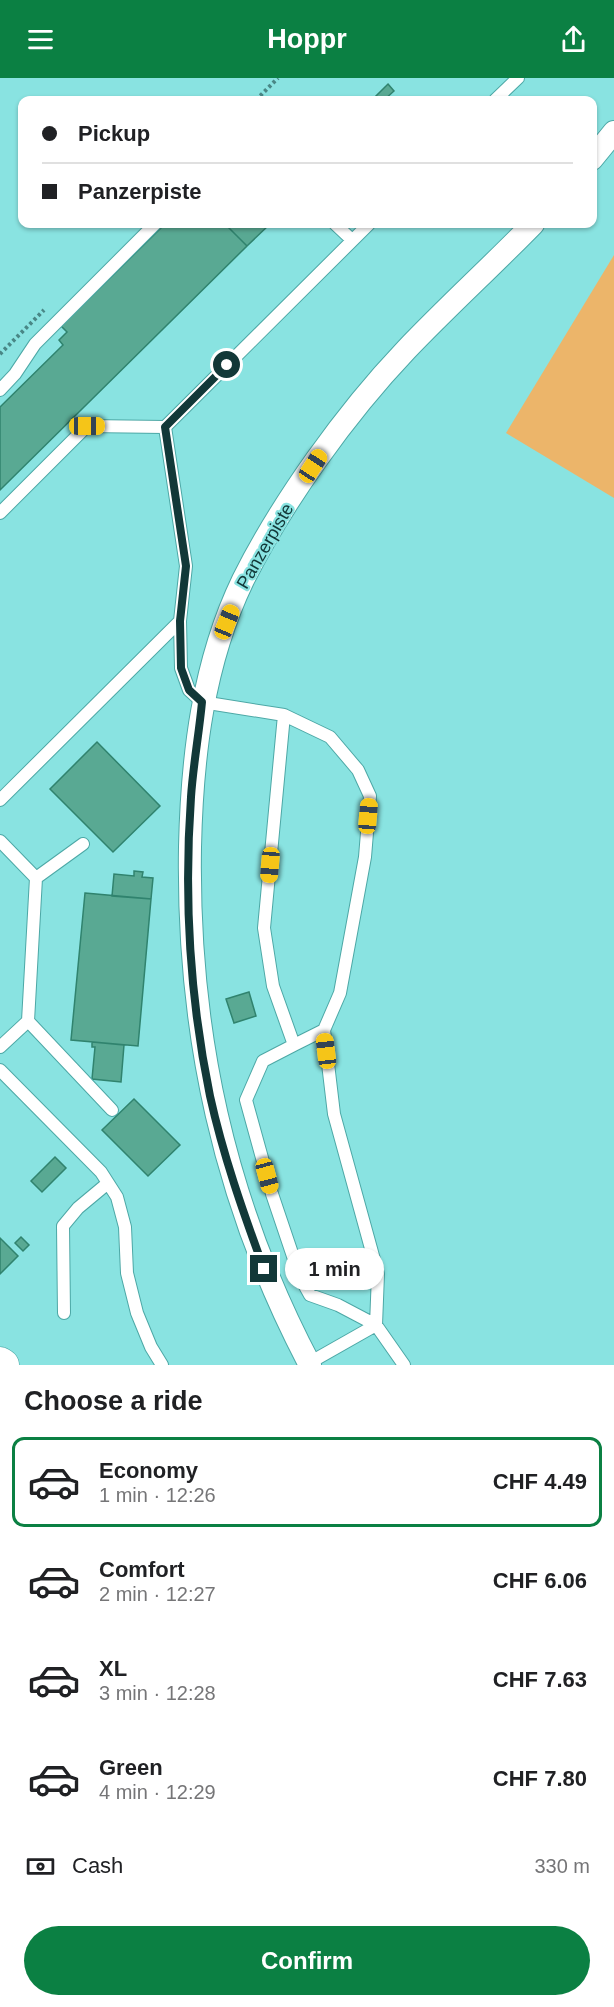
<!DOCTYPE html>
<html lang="en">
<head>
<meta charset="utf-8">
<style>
	body { margin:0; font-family:Helvetica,sans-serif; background:#f6f6f6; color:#202124; height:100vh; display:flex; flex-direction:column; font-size:22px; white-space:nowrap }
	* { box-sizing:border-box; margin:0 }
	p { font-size:20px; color:#757577 }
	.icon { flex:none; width:33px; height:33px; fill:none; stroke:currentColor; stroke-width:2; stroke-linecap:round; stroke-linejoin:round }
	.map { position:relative; height:1287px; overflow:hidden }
	.sheet { display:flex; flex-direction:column; background:#fff; flex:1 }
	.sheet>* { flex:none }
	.banner { position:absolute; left:18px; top:18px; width:579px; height:132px; border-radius:12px; box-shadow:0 2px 4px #0004; display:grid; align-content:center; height:132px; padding:0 24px; background:#fff }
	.end { position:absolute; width:27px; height:27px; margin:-14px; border:8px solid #123838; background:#fff; box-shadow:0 0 0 3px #fff }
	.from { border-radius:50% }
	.bubble { position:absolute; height:42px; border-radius:21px; background:#fff; box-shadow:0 2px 4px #0004; font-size:20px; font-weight:600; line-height:42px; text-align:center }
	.car { position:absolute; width:18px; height:36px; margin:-18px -9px; border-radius:8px; box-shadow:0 0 4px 2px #0007; background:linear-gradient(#f5c518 24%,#345 0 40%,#f5c518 0 76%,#345 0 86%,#f5c518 0) }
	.banner b { display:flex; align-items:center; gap:21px; height:57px; font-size:22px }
	.banner b+b { border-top:2px solid #e0e0e0 }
	.banner i { width:15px; height:15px; background:#202124 }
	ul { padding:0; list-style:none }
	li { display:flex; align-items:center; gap:18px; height:90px; margin:0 12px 9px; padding:0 12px; border:3px solid transparent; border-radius:12px }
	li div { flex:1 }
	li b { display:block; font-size:22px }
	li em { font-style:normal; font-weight:600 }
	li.active { border-color:#0b8043 }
	li>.icon { width:54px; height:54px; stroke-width:1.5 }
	h2 { padding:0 24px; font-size:27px; line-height:72px }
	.pay { display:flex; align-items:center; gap:15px; height:66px; padding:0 24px; font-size:22px }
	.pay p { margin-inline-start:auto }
	.button { display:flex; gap:12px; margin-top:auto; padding:12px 24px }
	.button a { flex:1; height:69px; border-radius:36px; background:#0b8043; color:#fff; font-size:24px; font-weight:600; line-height:69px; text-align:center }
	header { display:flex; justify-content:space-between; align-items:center; height:78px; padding:0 24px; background:#0b8043; color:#fff; font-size:27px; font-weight:600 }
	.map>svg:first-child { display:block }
	.green { fill:#ecb56a }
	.building { fill:#59a993; stroke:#30836e; stroke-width:1.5 }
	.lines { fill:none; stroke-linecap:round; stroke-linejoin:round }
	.lane-casing { stroke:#4da8a6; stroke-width:14 }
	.street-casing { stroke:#4da8a6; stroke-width:24 }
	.secondary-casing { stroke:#4da8a6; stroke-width:33 }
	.path { stroke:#498786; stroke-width:4; stroke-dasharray:3 3; stroke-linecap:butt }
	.lane { stroke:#fff; stroke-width:12 }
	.street { stroke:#fff; stroke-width:22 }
	.secondary { stroke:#fff; stroke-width:32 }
	.route { stroke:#123838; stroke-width:8 }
	.labels { text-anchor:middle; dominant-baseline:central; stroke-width:4.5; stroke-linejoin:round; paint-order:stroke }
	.street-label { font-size:18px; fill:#123838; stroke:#89e3e1 }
</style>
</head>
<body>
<header><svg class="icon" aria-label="menu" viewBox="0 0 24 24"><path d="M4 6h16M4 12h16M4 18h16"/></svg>Hoppr<svg class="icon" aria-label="share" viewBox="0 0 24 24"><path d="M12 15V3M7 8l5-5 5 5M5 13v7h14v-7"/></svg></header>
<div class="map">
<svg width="614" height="1287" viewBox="0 0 614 1287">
	<rect width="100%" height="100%" fill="#89e3e1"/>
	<path class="green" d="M614 177V420L506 355Z"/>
	<path class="building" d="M388 6 394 13 384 22H379L375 19Z
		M165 146H225L247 168 0 412V329L63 267 59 262 67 254 61 248Z
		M225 146H270L247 168Z
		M97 664 160 728 113 774 50 711Z
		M134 793 143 794 142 799 153 800 151 821 112 818 114 796 134 798Z
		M85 815 151 821 138 968 71 962Z
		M249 914 256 938 234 945 226 921Z
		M92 964 124 967 121 1004 92 1001 95 969H92Z
		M134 1021 180 1067 148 1098 102 1052Z
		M55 1079 66 1090 42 1114 31 1103Z
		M21 1159 29 1167 23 1173 15 1165Z
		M0 1160 18 1178 0 1196Z"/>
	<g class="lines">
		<g class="lane-casing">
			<path id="lane" d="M495 22 518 0
				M335 146 352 162
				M0 312 15 296 35 266 155 146
				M0 435 87 348 165 349
				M284 637 330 659 358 692 370 718 365 779 340 915 324 952 294 967
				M0 722 180 543
				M0 763 36 800
				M28 943 36 800 83 766
				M324 952 334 1036 378 1196 376 1247 338 1227 310 1217 300 1199 272 1116 246 1022 263 983 294 967 273 908 264 850 284 637 202 624 189 612 181 590 180 543 186 488 165 349 369 146
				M0 969 28 943 112 1032
				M0 992 101 1094 117 1119 125 1149 127 1195 137 1235 151 1269 162 1287
				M64 1235 63 1148 78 1130 108 1105
				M309 1285 376 1247 404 1287"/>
		</g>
		<g class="street-casing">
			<path id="street" d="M592 81 614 54
				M310 1287C224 1124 187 954 190 769 192 678 203 585 243 502 282 424 346 335 406 272 447 229 491 189 533 146"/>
		</g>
		<g class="secondary-casing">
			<path id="secondary" d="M0 1285 3 1287"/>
		</g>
		<path class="path" d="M256 22 278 0
			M0 276 44 232"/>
		<use href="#lane" class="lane"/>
		<use href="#street" class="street"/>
		<use href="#secondary" class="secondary"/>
	</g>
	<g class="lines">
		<path class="route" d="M227 287 165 349 186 488 180 543 181 590 189 612 202 624C199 656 193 688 191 719 184 817 190 921 210 1018 223 1077 243 1134 264 1191"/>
	</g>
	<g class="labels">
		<g class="street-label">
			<text transform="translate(265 468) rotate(-60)">Panzerpiste</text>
		</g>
	</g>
</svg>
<i class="end from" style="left:227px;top:287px"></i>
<i class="end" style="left:264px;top:1191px"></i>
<div class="bubble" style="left:285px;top:1170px;width:99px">1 min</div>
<i class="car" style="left:87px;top:348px;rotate:90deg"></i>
<i class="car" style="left:313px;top:388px;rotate:33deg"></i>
<i class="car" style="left:227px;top:544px;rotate:22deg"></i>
<i class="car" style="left:368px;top:738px;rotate:5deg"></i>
<i class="car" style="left:270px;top:787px;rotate:185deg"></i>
<i class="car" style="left:326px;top:973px;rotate:353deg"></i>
<i class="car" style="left:267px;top:1098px;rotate:165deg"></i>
<div class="banner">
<b><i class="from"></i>Pickup</b>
<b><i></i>Panzerpiste</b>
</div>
</div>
<section class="sheet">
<h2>Choose a ride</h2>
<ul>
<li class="active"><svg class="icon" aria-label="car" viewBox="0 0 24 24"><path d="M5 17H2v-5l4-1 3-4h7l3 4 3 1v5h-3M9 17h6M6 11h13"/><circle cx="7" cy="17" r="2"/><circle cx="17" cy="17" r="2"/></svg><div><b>Economy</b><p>1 min · 12:26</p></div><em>CHF 4.49</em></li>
<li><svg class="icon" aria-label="car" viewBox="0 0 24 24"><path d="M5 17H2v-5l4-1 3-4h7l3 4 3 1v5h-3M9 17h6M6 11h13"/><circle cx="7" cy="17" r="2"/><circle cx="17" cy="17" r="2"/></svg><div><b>Comfort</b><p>2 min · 12:27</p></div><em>CHF 6.06</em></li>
<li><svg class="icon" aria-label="car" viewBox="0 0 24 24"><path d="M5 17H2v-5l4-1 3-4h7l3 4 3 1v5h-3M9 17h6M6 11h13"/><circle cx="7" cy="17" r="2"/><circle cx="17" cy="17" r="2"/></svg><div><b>XL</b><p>3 min · 12:28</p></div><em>CHF 7.63</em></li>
<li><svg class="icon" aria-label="car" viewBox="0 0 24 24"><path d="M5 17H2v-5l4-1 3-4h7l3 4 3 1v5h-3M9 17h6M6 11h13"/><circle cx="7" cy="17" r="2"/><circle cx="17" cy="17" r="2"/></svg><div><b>Green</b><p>4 min · 12:29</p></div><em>CHF 7.80</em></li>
</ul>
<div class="pay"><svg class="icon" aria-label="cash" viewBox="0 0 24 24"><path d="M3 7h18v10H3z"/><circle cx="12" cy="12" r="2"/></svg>Cash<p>330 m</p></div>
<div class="button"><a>Confirm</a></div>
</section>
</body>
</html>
